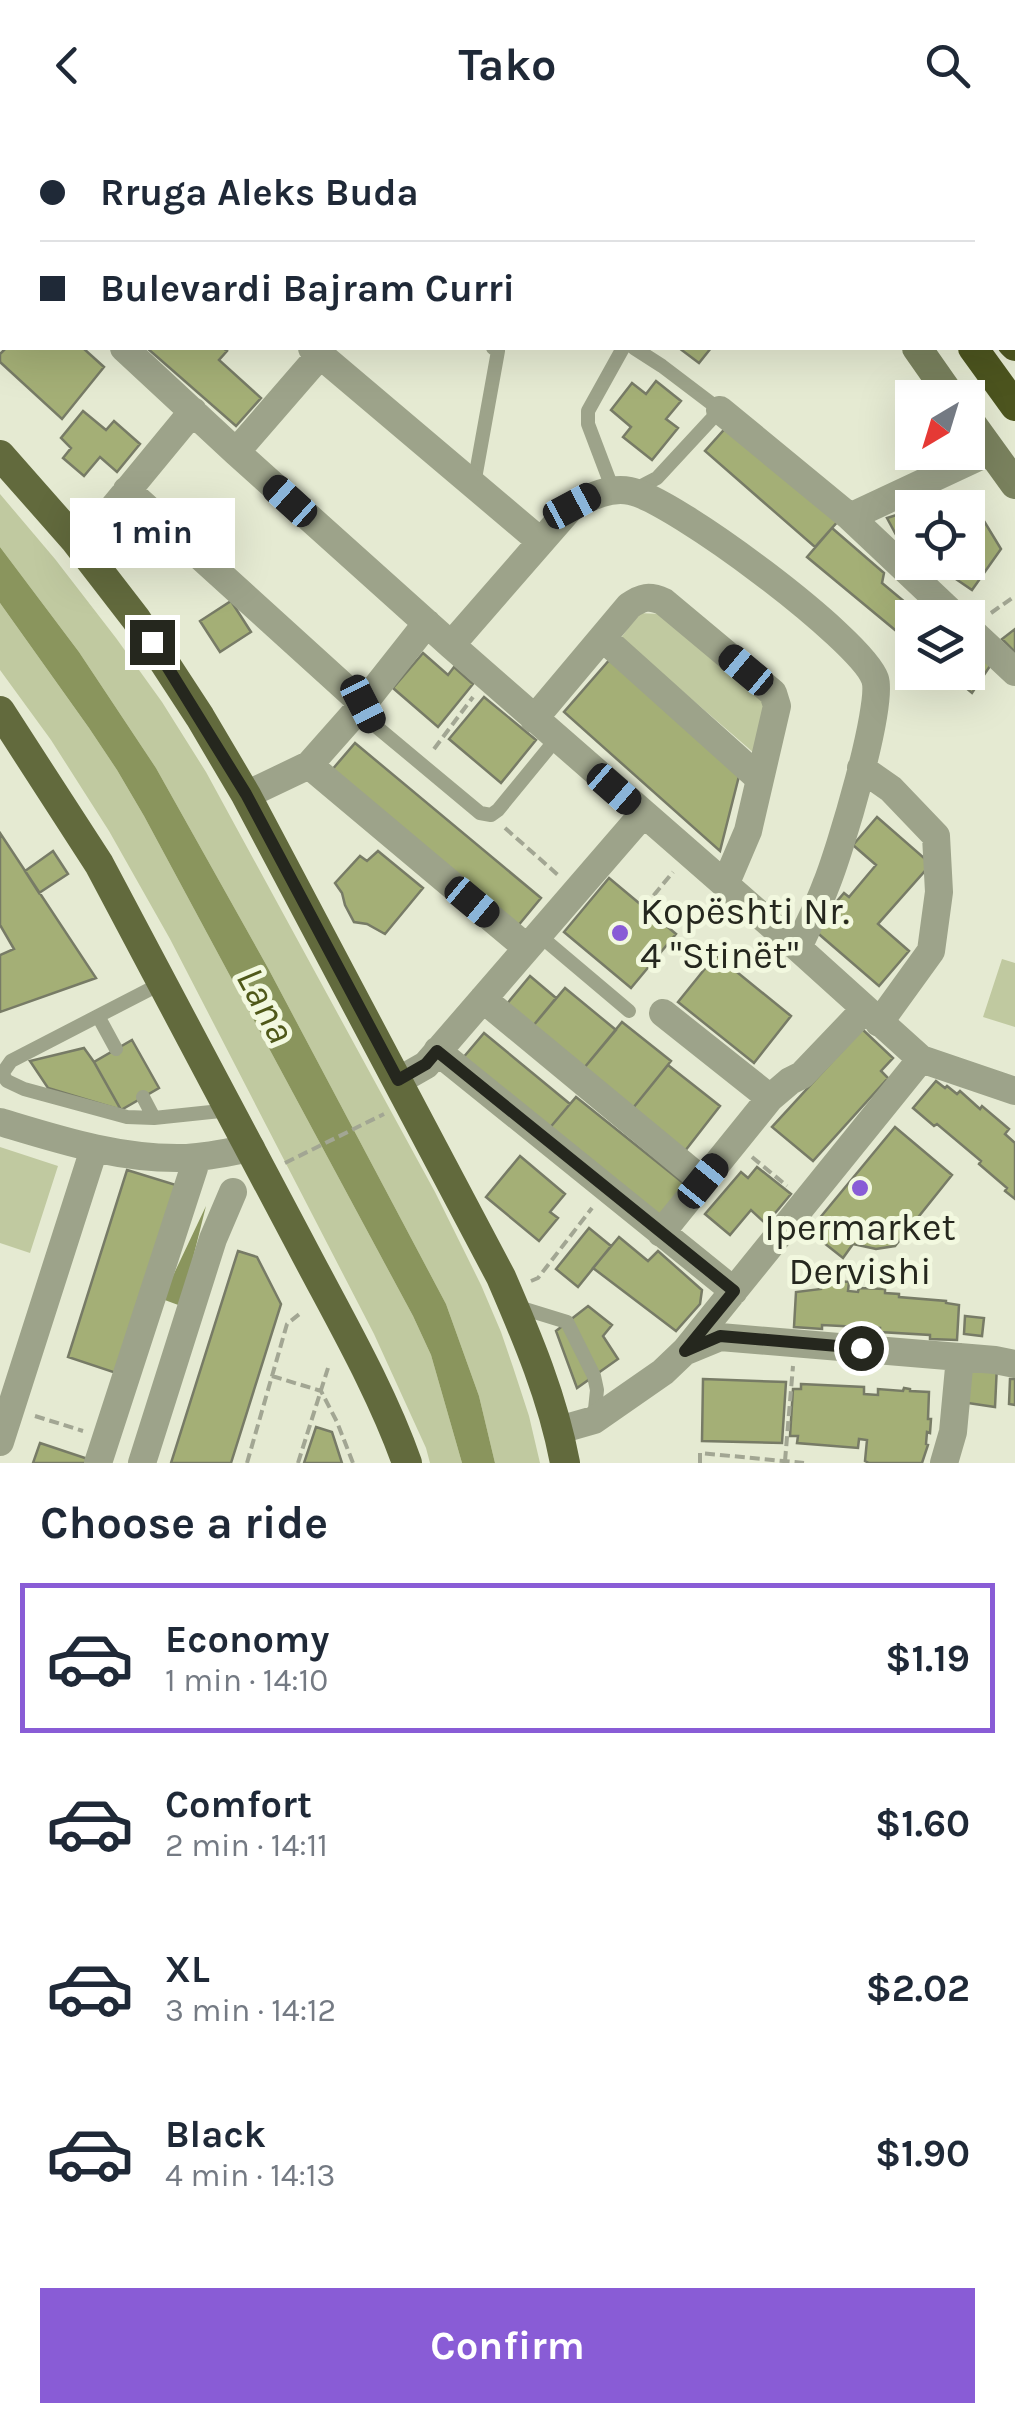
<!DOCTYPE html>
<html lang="en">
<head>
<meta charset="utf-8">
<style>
	body { margin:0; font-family:Karla,sans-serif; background:#f2f2f3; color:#1f2937; height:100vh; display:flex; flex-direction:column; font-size:38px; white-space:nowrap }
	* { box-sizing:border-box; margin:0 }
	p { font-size:32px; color:#747a83 }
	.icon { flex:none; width:55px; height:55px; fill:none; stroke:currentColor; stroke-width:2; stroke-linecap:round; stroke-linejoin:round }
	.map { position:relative; height:1333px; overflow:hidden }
	.details { display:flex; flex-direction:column; background:#fff; flex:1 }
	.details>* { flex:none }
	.guide { position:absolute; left:0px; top:0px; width:1015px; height:220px; box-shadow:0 10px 40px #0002; display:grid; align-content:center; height:220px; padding:0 40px; background:#fff }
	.needle { width:65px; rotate:218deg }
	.tools { position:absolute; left:895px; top:250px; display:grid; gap:20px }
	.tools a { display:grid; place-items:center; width:90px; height:90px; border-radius:0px; background:#fff; box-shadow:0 10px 40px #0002; font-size:50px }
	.end { position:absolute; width:45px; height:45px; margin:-22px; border:12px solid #25271e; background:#fff; box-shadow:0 0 0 5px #fff }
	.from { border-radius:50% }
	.bubble { position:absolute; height:70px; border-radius:0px; background:#fff; box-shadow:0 10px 40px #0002; font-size:32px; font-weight:700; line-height:70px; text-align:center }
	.car { position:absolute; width:30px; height:60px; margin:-30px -15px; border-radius:12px; box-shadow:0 0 8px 2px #0007; background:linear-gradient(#222 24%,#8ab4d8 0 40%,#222 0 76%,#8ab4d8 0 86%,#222 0) }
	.guide b { display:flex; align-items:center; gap:35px; height:95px; font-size:38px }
	.guide b+b { border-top:2px solid #e0e1e3 }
	.guide i { width:25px; height:25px; background:#1f2937 }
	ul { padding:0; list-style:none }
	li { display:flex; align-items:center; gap:30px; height:150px; margin:0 20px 15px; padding:0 20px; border:5px solid transparent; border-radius:0px }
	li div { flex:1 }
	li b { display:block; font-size:38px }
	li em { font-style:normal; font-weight:700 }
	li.on { border-color:#895cd6 }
	li>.icon { width:90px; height:90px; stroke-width:1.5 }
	h2 { padding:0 40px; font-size:45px; line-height:120px }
	.primary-button { display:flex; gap:20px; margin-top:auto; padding:20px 40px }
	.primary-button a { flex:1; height:115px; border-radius:0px; background:#895cd6; color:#fff; font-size:40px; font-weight:700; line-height:115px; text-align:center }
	header { display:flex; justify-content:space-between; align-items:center; height:130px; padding:0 40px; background:#fff; font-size:45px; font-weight:700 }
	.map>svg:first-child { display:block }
	.green { fill:#c0c9a0 }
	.water { fill:#8a955d }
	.building { fill:#a4af76; stroke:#777b66; stroke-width:2.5 }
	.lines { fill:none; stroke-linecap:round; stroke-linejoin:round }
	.path { stroke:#a2a693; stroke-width:4; stroke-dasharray:10 5; stroke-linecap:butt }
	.lane { stroke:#9da38a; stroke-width:14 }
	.street { stroke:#9da38a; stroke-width:28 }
	.secondary { stroke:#7a825e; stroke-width:30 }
	.primary { stroke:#626a3d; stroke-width:30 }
	.highway { stroke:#4d551f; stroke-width:30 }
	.route { stroke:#25271e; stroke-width:12 }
	.poi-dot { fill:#895cd6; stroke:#f2f8df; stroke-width:4 }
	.labels { text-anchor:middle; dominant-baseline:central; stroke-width:10; stroke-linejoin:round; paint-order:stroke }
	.poi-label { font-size:38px; fill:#25271e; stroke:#f2f8df; text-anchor:start }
	.water-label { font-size:40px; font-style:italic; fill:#4f5819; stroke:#f2f8df }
</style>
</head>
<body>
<header><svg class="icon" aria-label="back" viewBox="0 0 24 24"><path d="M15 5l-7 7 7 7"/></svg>Tako<svg class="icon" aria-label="search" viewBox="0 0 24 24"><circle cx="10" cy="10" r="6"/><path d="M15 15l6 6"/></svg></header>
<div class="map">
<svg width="1015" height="1333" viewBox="0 0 1015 1333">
	<rect width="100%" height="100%" fill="#e5ead2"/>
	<path class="green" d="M0 364 55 429 116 508 162 572 206 642 435 1062 481 1155 501 1202 513 1237 529 1286 540 1333H495L479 1266 446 1174 268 838 156 638 79 522 0 417Z
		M0 473 89 598 117 640 144 686 413 1186 431 1225 462 1333H430L426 1318 374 1204 170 809 109 701 51 610 0 540Z
		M639 483 659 484 768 574 754 623 621 508Z
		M1002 829 1015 833V897L983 887Z
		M0 1017 58 1036 30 1123 0 1113Z"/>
	<path class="water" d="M0 417 79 522 156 638 268 838 446 1174 479 1266 495 1333H462L431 1225 413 1186 144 686 117 640 89 598 0 473Z
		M206 1076 181 1176 162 1169Z"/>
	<path class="building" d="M21 0H127L126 2H27Z
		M309 0H353L351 2H312Z
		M488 0H550L553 2H491Z
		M6 218H83L104 237 62 289 0 232V224Z
		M147 218H223L227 221 219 230 261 268 236 296Z
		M679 218H711L699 233Z
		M656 251 681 271 666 289 678 298 652 330 623 307 631 297 611 280 632 253 646 264Z
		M83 281 106 300 114 291 140 314 117 342 100 327 84 346 63 328 71 318 61 308Z
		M730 293 839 390 815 417 705 321Z
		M967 363 1001 419 972 460 931 432H968V378H922Z
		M912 380V426L908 427 887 388Z
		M832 398 884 443 882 453 924 488H912V514L807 427Z
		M231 471 251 502 220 522 200 491Z
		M1015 499V522L1002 509Z
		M968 513 992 533 972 563 947 542H968Z
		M423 523 448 545 454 537 473 554 438 597 393 558Z
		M611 528 739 646 720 721 564 582Z
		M484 567 536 610 501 653 449 609Z
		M355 613 541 768 517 797 331 641Z
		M877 687 931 734 878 794 909 821 879 856 813 799 844 763 849 767 876 735 853 715Z
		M0 703 96 848 0 882V825L14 819 0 795Z
		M53 721 68 744 39 763 25 741Z
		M378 721 423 758 385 804 367 794 354 792 345 775 342 763 335 753 360 726 367 731Z
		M609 748 676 804 631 858 564 802Z
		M716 825 791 886 754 933 678 872Z
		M530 846 556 868 533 896 506 875Z
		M565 858 616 900 584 938 533 896Z
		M622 892 671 931 633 978 584 938Z
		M862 899 893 928 881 941 888 948 813 1031 772 997Z
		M484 903 570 974 548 1000 462 929Z
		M132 910 159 958 121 980 94 932Z
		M84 918 94 932 121 980 48 958 30 931Z
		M668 935 720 976 685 1021 633 978Z
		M936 951 945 958 947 956 957 964 960 961 980 979 982 976 1009 999 1005 1004 1015 1013V1069L1005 1061 1007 1058 979 1034 981 1031 937 994 934 996 913 978Z
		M576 967 687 1056 659 1090 548 1000Z
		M895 997 952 1045 895 1116 876 1119 853 1114 843 1128 809 1101Z
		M520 1026 565 1064 550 1082 558 1088 539 1111 486 1067Z
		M757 1037 791 1064 766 1094 751 1080 730 1105 705 1084 741 1042 748 1048Z
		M127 1040 176 1055 116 1243 68 1227Z
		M589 1098 611 1116 578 1157 556 1139Z
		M619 1107 648 1131 658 1121 702 1160 700 1174 676 1201 593 1138Z
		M238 1121 257 1127 281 1174 231 1333H171Z
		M822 1150 849 1152 848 1161 858 1162 859 1158 885 1159V1163L899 1164V1167L946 1171V1173L959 1175 957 1210 930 1209V1205L880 1202V1198L822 1195V1199L794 1197 796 1162 821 1159Z
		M588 1176 612 1195 603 1206 618 1229 577 1258 556 1201Z
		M965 1186 984 1188 982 1206 964 1204Z
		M966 1231 997 1235 995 1277 961 1272Z
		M703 1249 786 1252 782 1313 702 1311Z
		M1010 1249H1015V1275L1009 1274Z
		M801 1254 864 1257V1264L878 1265V1259L903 1261 904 1258 910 1259V1261L929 1262 928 1289H931L930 1303 927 1302 926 1314 928 1315 922 1333H869L865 1331 867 1310 859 1309 858 1318 797 1313 798 1306H790L793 1259H801Z
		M316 1297 332 1302 342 1333H304Z
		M40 1313 88 1329 86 1333H33Z"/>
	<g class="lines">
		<path class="path" d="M991 483 1015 466
			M902 548 914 547 921 542
			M434 619 473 567
			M505 698 558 745
			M644 777 673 742
			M752 1027 787 1056
			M285 1033 384 984
			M531 1151 538 1148 592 1078
			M272 1246 321 1261 337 1292 353 1333
			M35 1286 83 1301
			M785 1331 793 1236
			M247 1333 287 1194 302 1182
			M298 1333 328 1238
			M700 1333V1323L804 1333"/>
		<path class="lane" d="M474 354 498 221 493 218
			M613 360 588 294V281L623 218
			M632 361 657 348 720 280 662 236 634 218
			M363 575 372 593 480 683 491 685 498 680 557 608
			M539 805 629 881
			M98 886 11 931 2 944 7 951 24 959 127 987 154 988
			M116 919 98 886 162 853
			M143 967 154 988 230 980
			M515 1176 567 1192 594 1246 597 1260 594 1289"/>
		<path class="street" d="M581 0 582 2
			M263 2 264 0
			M0 29 2 32
			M124 218 236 322 451 515 798 818 921 929 1015 961
			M312 218 540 411
			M720 280 850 387 957 488
			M236 322 320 225
			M127 360 363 574
			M850 387 991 321
			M75 410 109 383 193 281
			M968 498 1015 542
			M603 508 760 649
			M451 515 572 376C590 367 609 357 630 361 673 369 861 509 875 549 884 575 839 724 826 755 818 777 807 797 798 818
			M534 589 629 476C642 467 649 465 664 472L773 563 777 576 748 701 725 755
			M309 635 527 818
			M861 638 891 659 936 706 939 762 931 821 879 893
			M246 665 309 635 363 574 427 493
			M483 869 703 1051
			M663 883 770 968
			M437 921 734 1161
			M398 951 426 935 643 684
			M0 992C60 1010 118 1029 182 1028 205 1028 228 1022 251 1018
			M661 1103 770 968 790 951 802 945 865 879
			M686 1221 720 1207 995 1230 1015 1234
			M559 1300 594 1290 663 1242 685 1221 921 929
			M0 1312 94 1019
			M98 1333 194 1038
			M142 1333 213 1109 233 1062
			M944 1333 953 1302 960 1227"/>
		<path class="secondary" d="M785 0 786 2
			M926 0 928 2
			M1012 136 1015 140
			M917 218 952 268
			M968 289 1015 354"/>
		<path class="primary" d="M0 325 75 410 136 489 200 587 246 665 501 1147C527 1207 553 1268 565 1333
			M0 581 99 734 116 766C178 882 240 998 301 1115 337 1184 381 1259 407 1333"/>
		<path class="highway" d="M836 0 837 2
			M877 0 878 2
			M1012 213 1015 216
			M973 218 1015 276"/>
	</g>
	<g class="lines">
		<path class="route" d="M152 512 246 664 398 950 426 934 437 921 734 1161 685 1221 720 1206 861 1218"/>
	</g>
	<g class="poi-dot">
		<circle cx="620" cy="803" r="10"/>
		<circle cx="860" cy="1058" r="10"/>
	</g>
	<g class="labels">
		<g class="poi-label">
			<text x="640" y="781">Kopështi Nr.<tspan x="640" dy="44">4 "Stinët"</tspan></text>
			<text x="860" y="1097" text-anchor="middle">Ipermarket<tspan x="860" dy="44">Dervishi</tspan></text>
		</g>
		<g class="water-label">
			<text transform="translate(266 875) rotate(62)">Lana</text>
		</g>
	</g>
</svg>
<div class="tools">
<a><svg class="needle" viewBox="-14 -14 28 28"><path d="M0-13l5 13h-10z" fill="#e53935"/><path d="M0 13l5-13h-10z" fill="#747a83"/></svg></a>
<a><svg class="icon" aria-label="locate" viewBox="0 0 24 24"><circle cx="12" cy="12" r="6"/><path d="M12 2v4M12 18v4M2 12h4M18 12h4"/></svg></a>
<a><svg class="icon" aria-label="layers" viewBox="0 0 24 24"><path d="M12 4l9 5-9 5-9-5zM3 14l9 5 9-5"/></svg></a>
</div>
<i class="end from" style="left:861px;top:1218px"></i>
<i class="end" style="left:152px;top:512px"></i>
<div class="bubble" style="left:70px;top:368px;width:165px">1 min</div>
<i class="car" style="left:290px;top:371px;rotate:312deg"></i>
<i class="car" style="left:572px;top:376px;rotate:62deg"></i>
<i class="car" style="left:746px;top:540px;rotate:310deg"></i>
<i class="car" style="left:363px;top:574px;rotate:153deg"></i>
<i class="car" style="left:614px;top:659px;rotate:131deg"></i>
<i class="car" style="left:472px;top:772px;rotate:130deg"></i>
<i class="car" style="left:703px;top:1051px;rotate:39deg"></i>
<div class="guide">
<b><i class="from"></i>Rruga Aleks Buda</b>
<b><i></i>Bulevardi Bajram Curri</b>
</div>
</div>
<section class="details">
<h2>Choose a ride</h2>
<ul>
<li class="on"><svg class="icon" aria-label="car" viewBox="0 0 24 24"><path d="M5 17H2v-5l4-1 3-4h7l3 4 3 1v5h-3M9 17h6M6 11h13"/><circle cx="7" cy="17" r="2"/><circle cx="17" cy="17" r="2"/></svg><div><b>Economy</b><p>1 min · 14:10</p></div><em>$1.19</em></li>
<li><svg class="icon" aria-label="car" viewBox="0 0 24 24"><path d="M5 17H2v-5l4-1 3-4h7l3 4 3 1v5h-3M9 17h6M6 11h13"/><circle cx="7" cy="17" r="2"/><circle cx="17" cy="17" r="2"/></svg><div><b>Comfort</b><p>2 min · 14:11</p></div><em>$1.60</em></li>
<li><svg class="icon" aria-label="car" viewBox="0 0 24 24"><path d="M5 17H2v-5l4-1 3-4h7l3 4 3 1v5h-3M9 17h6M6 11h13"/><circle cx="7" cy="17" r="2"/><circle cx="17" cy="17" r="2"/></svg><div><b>XL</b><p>3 min · 14:12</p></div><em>$2.02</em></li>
<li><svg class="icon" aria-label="car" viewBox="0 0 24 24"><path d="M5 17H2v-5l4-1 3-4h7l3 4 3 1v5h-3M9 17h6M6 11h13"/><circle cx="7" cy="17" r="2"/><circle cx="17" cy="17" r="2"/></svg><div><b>Black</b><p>4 min · 14:13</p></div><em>$1.90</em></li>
</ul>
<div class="primary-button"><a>Confirm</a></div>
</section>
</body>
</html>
